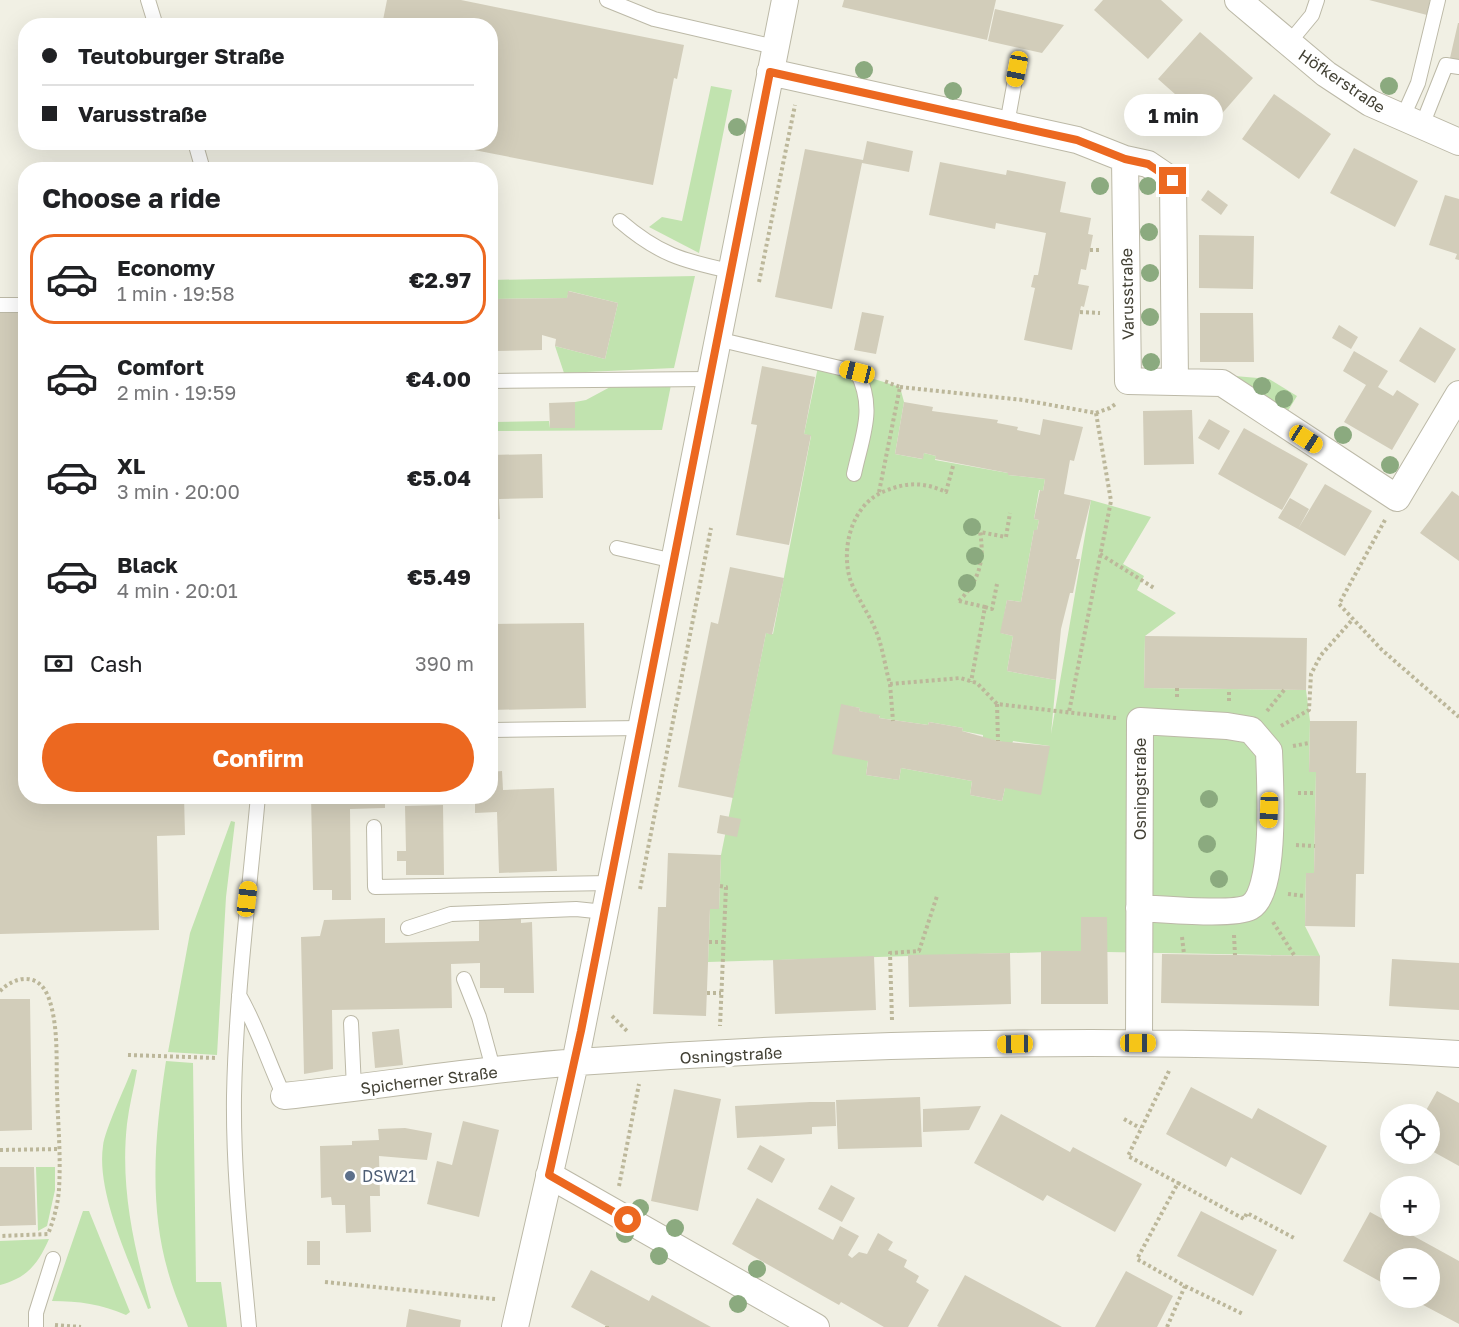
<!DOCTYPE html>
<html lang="en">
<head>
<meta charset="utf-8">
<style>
	body { margin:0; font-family:"Golos Text",sans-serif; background:#f6f6f6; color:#202124; height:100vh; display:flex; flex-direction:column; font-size:22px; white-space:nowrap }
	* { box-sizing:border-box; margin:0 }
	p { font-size:20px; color:#757577 }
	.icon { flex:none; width:33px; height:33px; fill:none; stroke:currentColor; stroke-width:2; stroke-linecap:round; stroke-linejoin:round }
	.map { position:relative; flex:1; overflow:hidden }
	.sheet { position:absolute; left:18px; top:162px; width:480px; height:642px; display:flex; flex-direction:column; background:#fff; border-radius:24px; box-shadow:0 6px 24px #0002 }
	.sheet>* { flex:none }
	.banner { position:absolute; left:18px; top:18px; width:480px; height:132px; border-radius:24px; box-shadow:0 6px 24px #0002; display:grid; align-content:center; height:132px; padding:0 24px; background:#fff }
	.tools { position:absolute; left:1380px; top:1104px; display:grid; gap:12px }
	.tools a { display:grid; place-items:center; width:60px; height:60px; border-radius:50%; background:#fff; box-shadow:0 6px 24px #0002; font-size:30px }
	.end { position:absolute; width:27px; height:27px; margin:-14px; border:8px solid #ec6820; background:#fff; box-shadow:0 0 0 3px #fff }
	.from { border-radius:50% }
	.bubble { position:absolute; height:42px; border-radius:21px; background:#fff; box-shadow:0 6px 24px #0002; font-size:20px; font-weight:700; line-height:42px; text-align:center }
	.car { position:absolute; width:18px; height:36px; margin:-18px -9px; border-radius:8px; box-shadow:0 0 4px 2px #0007; background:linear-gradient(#f5c518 24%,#345 0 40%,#f5c518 0 76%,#345 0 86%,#f5c518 0) }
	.banner b { display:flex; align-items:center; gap:21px; height:57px; font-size:22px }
	.banner b+b { border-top:2px solid #e0e0e0 }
	.banner i { width:15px; height:15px; background:#202124 }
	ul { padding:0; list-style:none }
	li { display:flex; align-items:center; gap:18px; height:90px; margin:0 12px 9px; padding:0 12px; border:3px solid transparent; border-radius:24px }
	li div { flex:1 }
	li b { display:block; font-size:22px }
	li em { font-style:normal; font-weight:700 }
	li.selected { border-color:#ec6820 }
	li>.icon { width:54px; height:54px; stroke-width:1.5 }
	h2 { padding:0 24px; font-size:27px; line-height:72px }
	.pay { display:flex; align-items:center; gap:15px; height:66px; padding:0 24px; font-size:22px }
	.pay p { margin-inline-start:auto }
	.primary-button { display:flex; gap:12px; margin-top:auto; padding:12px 24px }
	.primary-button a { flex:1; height:69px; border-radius:36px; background:#ec6820; color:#fff; font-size:24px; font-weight:700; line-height:69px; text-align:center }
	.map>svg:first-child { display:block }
	.green { fill:#c1e3af; fill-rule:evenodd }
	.building { fill:#d2cdba }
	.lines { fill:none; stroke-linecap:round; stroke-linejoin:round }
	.lane-casing { stroke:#bcb9a7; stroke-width:16 }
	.street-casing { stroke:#bcb9a7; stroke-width:28 }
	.path { stroke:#bcb79a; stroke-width:4; stroke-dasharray:3 3; stroke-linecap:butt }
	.lane { stroke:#fff; stroke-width:14 }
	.street { stroke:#fff; stroke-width:26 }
	.tree { fill:#8baa7f }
	.route { stroke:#ec6820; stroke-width:8 }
	.service-dot { fill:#5c6f8a; stroke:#fff; stroke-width:2 }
	.labels { text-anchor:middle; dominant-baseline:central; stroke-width:6; stroke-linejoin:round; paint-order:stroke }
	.street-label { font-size:16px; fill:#424034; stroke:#fff }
	.service-label { font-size:16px; fill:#4e5e75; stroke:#fff; text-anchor:start }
</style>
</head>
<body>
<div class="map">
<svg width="1459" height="1327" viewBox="0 0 1459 1327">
	<rect width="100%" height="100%" fill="#f1f0e4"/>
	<path class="green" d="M711 86 732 90 699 253 649 227 662 217 682 221Z
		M695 276 674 368 564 373 555 346 605 359 618 303 569 291 567 298 493 299 490 280Z
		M819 362 900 387 904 402 895 454 922 459 924 453 936 456 935 460 1008 473V475L1045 479 1043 491 1039 490 1034 519 1039 520 1037 530H1034L1021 602 1007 600 1001 633 1013 636 1007 671 1056 680 1051 734 1091 500 1151 517 1123 564 1144 576 1137 590 1176 613 1145 636 1144 688 1306 690 1310 721 1309 772H1316L1314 873H1306L1305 926 1320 956 1107 952V917H1081V951L708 962 710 909H719L721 855 766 633 773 634 811 436 804 434ZM841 705 860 708 859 711 880 716 879 718 928 725 929 722 963 728 962 731 983 735V738L1012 744 1013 741 1050 746 1005 788 1002 801 970 795 972 781 901 768 899 780 866 775 868 761Z
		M1235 376 1269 379 1297 396 1286 414Z
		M671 385 662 430 491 431 490 402 492 422 549 421 550 428H575V402L586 400 612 386Z
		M231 821 235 822 226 897 217 1055 168 1052 190 933Z
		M166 1061 193 1063 196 1282H221L227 1327H188C182 1310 174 1293 169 1275 148 1205 155 1133 166 1061Z
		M132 1069 137 1070C134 1088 129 1106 127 1124 120 1187 134 1248 151 1308L148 1309C131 1265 96 1194 103 1146 105 1129 125 1088 132 1069Z
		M36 1167H55V1190L47 1226 38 1231Z
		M83 1211H89L130 1312 126 1315C101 1304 79 1301 52 1301Z
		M49 1239C38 1264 27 1278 0 1285V1241Z"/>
	<path class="building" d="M387 0H461L684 45 677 79 674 78 653 185 443 144 490 142V26H409L383 20Z
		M844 0H996L987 40 842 7Z
		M1103 0H1161L1183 20 1148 59 1094 10Z
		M1369 0H1430L1427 15Z
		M995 9 1064 25 1042 53 988 41Z
		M1458 23H1459V60L1450 58Z
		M1200 32 1253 78 1211 126 1158 79Z
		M1274 94 1331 134 1299 179 1242 139Z
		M867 141 913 151 909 172 862 163 832 309 775 297 805 149 863 160Z
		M1354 148 1418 181 1395 227 1330 193Z
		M940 162 1006 175 1007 170 1066 182 1060 212 1091 218 1088 234 1093 235 1086 270 1081 269 1078 284 1089 286 1084 307 1081 306 1072 350 1024 340 1035 288 1031 287 1034 275H1038L1046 233 996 223 995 229 929 215Z
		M1208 190 1228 205 1221 215 1201 200Z
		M1445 195 1459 199V260L1455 259 1457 254 1429 245Z
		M1199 235 1254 236 1253 289 1199 288Z
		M493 291V299L567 298 568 291 618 303 605 359 555 346 556 339 542 335V350L495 351V358H490V292Z
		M26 309V796H184L185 835 157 836 159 930 0 934V310Z
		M862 312 884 316 876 354 854 350Z
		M1200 313H1253L1254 362H1200Z
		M1339 325 1358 337 1351 349 1332 338Z
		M1420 327 1456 349 1435 383 1399 361Z
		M1354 351 1388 371 1378 387 1393 396 1397 390 1419 404 1392 450 1344 422 1366 385 1343 371Z
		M762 366 815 377 804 434 811 435 789 545 736 535 757 425 751 424Z
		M575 402V428H550L549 403Z
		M904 402 933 407 932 411 998 420 997 423 1018 427 1017 430 1040 435 1043 419 1083 427 1074 461 1070 460 1064 494 1091 500 1076 559H1080L1073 593H1070L1061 629 1056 680 1007 671 1013 636 1000 633 1007 600 1021 602 1034 530H1037L1039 520 1034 519 1040 490 1043 491 1045 479 1008 475V473L935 459 936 456 924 453 923 459 895 454Z
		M1192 410 1194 464 1144 465 1143 411Z
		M1209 419 1230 431 1219 450 1198 438Z
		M1244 428 1308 464 1282 510 1218 474Z
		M542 454 543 498 499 499 500 519H490V455Z
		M1325 484 1372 511 1345 556 1298 529Z
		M1452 491 1459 496V561L1420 533Z
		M1290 498 1309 509 1298 529 1278 518Z
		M730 567 784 578 772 635 766 633 733 798 678 787 711 622 718 624Z
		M584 623 586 708 490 710V624Z
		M1145 636 1307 638 1306 690 1144 688Z
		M841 704 860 708 859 711 880 715 879 718 928 725 929 722 963 728 962 731 998 741 1050 746 1041 795 1005 788 1002 801 970 795 972 781 901 768 899 780 866 775 868 761 832 754Z
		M1310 721H1357L1356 773H1366L1364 874H1356L1355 927 1305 926 1306 873H1314L1316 772H1309Z
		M502 771 503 790 554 788 557 871 499 873 497 812 475 813V796H490V772Z
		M311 796H385V808L350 809 351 900H332V890H313Z
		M443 805 444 875H406V861H397V851H406L405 806Z
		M720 815 741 819 737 837 717 833Z
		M668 853 721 855 719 909H710L706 1016 653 1014 658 907H666Z
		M521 917V923L532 922 534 993H504V988H480V963L451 964 452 1008 332 1010 333 1069 304 1074 301 937 320 936 324 920 385 918V943L479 941V918Z
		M1081 917H1107L1108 1004H1041V951H1081Z
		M1010 953 1011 1004 909 1007 908 955Z
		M1162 954 1320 956 1319 1006 1161 1003Z
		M874 956 876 1010 775 1014 773 960Z
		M1392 959 1459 963V1010L1389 1006Z
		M0 999H30L32 1130 0 1131Z
		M399 1029 403 1065 375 1068 372 1032Z
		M1191 1087 1252 1119 1258 1108 1327 1146 1301 1195 1231 1157 1226 1167 1166 1134Z
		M674 1089 721 1099 698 1211 651 1201Z
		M1437 1091 1459 1103V1166L1430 1150V1114H1424Z
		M920 1097 922 1147 838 1149 836 1100Z
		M810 1102H835L836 1126 812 1127V1134L737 1138 735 1106Z
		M981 1106 969 1130 923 1132V1109Z
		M1001 1114 1070 1152 1073 1147 1142 1184 1115 1232 1047 1195 1043 1201 974 1163Z
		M463 1121 499 1130 479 1217 427 1204 437 1161 452 1165Z
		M405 1128 432 1133 427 1160 379 1156 380 1196H370L371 1232 346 1233 345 1205H332L331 1197 321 1198 320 1146 352 1145V1141L379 1140 378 1129Z
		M760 1145 785 1159 772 1183 747 1169Z
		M0 1167H34L36 1225 0 1226Z
		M831 1185 855 1198 842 1222 818 1209Z
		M757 1198 833 1240 840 1226 859 1236 848 1255 852 1258 859 1252 867 1254 878 1233 893 1242 888 1250 907 1260 904 1267 919 1276 916 1282 929 1290 908 1327H884L841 1302 839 1305 823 1296 732 1244Z
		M1201 1211 1277 1250 1253 1296 1177 1256Z
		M1370 1212 1459 1261V1324L1410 1298H1430V1258H1390V1287L1343 1261Z
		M307 1241H320V1265H307Z
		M591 1270 649 1301 652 1295 711 1327H608L571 1307Z
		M1126 1271 1173 1296 1157 1327H1095Z
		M965 1275 1062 1327H939L937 1326Z
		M409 1309 461 1320 460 1327H406Z"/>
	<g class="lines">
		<g class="lane-casing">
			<path id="lane" d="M148 0 156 26
				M607 0 654 19 775 47
				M1288 44 1312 15 1317 0
				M1402 119 1418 83 1438 0
				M1007 124 1017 69
				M1421 128 1446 65 1459 67
				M195 142 203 170
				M620 221C658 254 683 261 730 271
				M0 305H26
				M717 339 857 372C876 409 862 436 854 474
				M490 381 709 379
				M617 548 674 561
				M490 730 640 728
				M374 827 375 887 610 883
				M408 928 451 914 576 909 605 912
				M464 979 479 1017 494 1072
				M239 995C258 1028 268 1062 284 1096
				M351 1023 354 1088
				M36 1327V1313L53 1259
				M249 1327C242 1250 233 1173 234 1096 236 995 249 896 258 796"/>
		</g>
		<g class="street-casing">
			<path id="street" d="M1238 0 1326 74 1370 103 1459 142
				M770 72 1077 140 1125 159 1148 164 1173 181 1175 382
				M1125 159 1128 381 1222 383 1397 498 1459 394
				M1139 1043 1140 721 1227 726 1251 730 1269 751C1270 781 1277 892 1250 907 1233 916 1161 909 1139 908
				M284 1096C381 1086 480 1069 578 1062 871 1041 1166 1036 1459 1054
				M549 1175 816 1327
				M515 1327 575 1063 785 0"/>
		</g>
		<path class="path" d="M1090 250H1101
			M759 282 795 105
			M1080 312 1100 313
			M900 387 1023 400 1096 413 1111 501 1069 712
			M1096 413 1110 408 1117 403
			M953 466 946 492C924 482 907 482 885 491 851 504 840 550 851 582 858 599 869 614 876 631 883 648 885 667 890 684L960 678 977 683 997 704 1116 718
			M879 492 900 387 884 381
			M1385 520 1339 604 1382 650 1459 717
			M1100 554 1154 588
			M959 601C979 581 985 560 980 532L1006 537 1010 513
			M959 601 985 607 971 682
			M985 607 992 609 997 584
			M890 684 893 721
			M1177 697V688
			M1229 701V689
			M997 704 998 741
			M1267 711 1285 689
			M1281 726 1309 710 1311 674 1321 655 1353 619
			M1293 746 1309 743
			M1298 793H1316
			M1296 845 1315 846
			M720 886 726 887 720 1026
			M640 889 711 528
			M1288 894 1305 896
			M1273 922 1294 955
			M1234 935 1235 955
			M1182 937 1184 954
			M709 942H724
			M0 991C15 976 38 972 48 996 59 1025 56 1061 57 1092 58 1124 61 1157 59 1189 58 1204 54 1219 48 1234L0 1236
			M707 993H721
			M612 1016 628 1032
			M892 1020 890 953 919 951 937 896
			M128 1055 217 1058
			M1169 1071 1128 1156 1178 1183
			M1124 1119 1140 1128
			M0 1150 59 1149
			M619 1186 639 1084
			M325 1282 495 1299
			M1185 1286 1243 1314
			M55 1325 81 1327
			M607 1327V1326
			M1167 1327 1185 1286 1137 1259 1178 1183 1244 1219 1247 1213 1296 1239"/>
		<use href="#lane" class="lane"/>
		<use href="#street" class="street"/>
	</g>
	<g class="tree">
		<circle cx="864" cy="70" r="9"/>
		<circle cx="1389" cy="86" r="9"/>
		<circle cx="953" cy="91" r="9"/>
		<circle cx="737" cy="127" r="9"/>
		<circle cx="1100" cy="186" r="9"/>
		<circle cx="1148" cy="186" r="9"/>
		<circle cx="1149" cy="232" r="9"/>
		<circle cx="1150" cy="273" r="9"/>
		<circle cx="1150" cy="317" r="9"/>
		<circle cx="1151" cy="362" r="9"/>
		<circle cx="1262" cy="386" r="9"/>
		<circle cx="1284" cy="399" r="9"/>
		<circle cx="1343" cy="435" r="9"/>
		<circle cx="1390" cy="465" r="9"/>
		<circle cx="972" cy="527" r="9"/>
		<circle cx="975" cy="556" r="9"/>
		<circle cx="967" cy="583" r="9"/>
		<circle cx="1209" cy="799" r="9"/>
		<circle cx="1207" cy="844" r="9"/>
		<circle cx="1219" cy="879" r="9"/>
		<circle cx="640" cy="1208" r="9"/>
		<circle cx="675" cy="1228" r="9"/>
		<circle cx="625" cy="1234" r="9"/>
		<circle cx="659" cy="1256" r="9"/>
		<circle cx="757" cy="1269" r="9"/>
		<circle cx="738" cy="1304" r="9"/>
	</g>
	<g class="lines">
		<path class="route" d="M628 1220 549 1175 581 1031 770 72 1077 140 1125 159 1148 164 1173 181"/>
	</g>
	<circle class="service-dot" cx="350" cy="1176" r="6"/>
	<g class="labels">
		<g class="street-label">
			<text transform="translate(1342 81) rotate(34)">Höfkerstraße</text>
			<text transform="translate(1127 294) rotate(-91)">Varusstraße</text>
			<text transform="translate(1140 789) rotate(-90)">Osningstraße</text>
			<text transform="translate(731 1055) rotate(-3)">Osningstraße</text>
			<text transform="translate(429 1080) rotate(-7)">Spicherner Straße</text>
		</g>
		<g class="service-label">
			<text x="362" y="1176">DSW21</text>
		</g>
	</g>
</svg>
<div class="tools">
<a><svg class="icon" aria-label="locate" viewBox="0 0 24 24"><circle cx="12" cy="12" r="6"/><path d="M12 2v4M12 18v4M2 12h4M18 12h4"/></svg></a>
<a>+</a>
<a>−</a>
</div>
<i class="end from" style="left:628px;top:1220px"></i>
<i class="end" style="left:1173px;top:181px"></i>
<div class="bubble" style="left:1124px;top:94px;width:99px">1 min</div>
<i class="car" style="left:1017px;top:69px;rotate:191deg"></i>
<i class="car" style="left:857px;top:372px;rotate:284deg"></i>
<i class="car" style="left:1306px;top:439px;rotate:123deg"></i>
<i class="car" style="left:1269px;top:810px;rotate:182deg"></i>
<i class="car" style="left:247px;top:899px;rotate:7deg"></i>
<i class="car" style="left:1138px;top:1043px;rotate:90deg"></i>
<i class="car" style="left:1015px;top:1044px;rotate:269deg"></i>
<div class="banner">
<b><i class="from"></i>Teutoburger Straße</b>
<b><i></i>Varusstraße</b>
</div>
<section class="sheet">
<h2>Choose a ride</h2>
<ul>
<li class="selected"><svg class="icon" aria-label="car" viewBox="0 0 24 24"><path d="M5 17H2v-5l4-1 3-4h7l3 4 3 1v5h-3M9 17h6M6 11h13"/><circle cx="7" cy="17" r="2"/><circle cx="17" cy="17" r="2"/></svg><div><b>Economy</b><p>1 min · 19:58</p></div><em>€2.97</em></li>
<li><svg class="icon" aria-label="car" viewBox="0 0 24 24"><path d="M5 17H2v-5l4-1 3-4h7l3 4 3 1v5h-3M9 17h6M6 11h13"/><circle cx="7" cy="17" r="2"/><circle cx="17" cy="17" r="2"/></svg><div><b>Comfort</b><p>2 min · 19:59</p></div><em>€4.00</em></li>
<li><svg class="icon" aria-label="car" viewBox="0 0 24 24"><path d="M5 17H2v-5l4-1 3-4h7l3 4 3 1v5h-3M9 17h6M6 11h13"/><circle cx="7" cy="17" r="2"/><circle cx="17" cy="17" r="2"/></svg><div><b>XL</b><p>3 min · 20:00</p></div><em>€5.04</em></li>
<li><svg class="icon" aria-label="car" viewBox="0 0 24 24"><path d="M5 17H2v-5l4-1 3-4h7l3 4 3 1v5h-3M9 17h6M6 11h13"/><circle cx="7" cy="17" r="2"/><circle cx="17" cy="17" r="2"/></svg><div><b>Black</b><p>4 min · 20:01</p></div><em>€5.49</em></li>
</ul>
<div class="pay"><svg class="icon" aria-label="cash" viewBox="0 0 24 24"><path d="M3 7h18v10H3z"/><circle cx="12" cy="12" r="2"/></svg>Cash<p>390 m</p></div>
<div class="primary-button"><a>Confirm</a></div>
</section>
</div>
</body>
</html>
